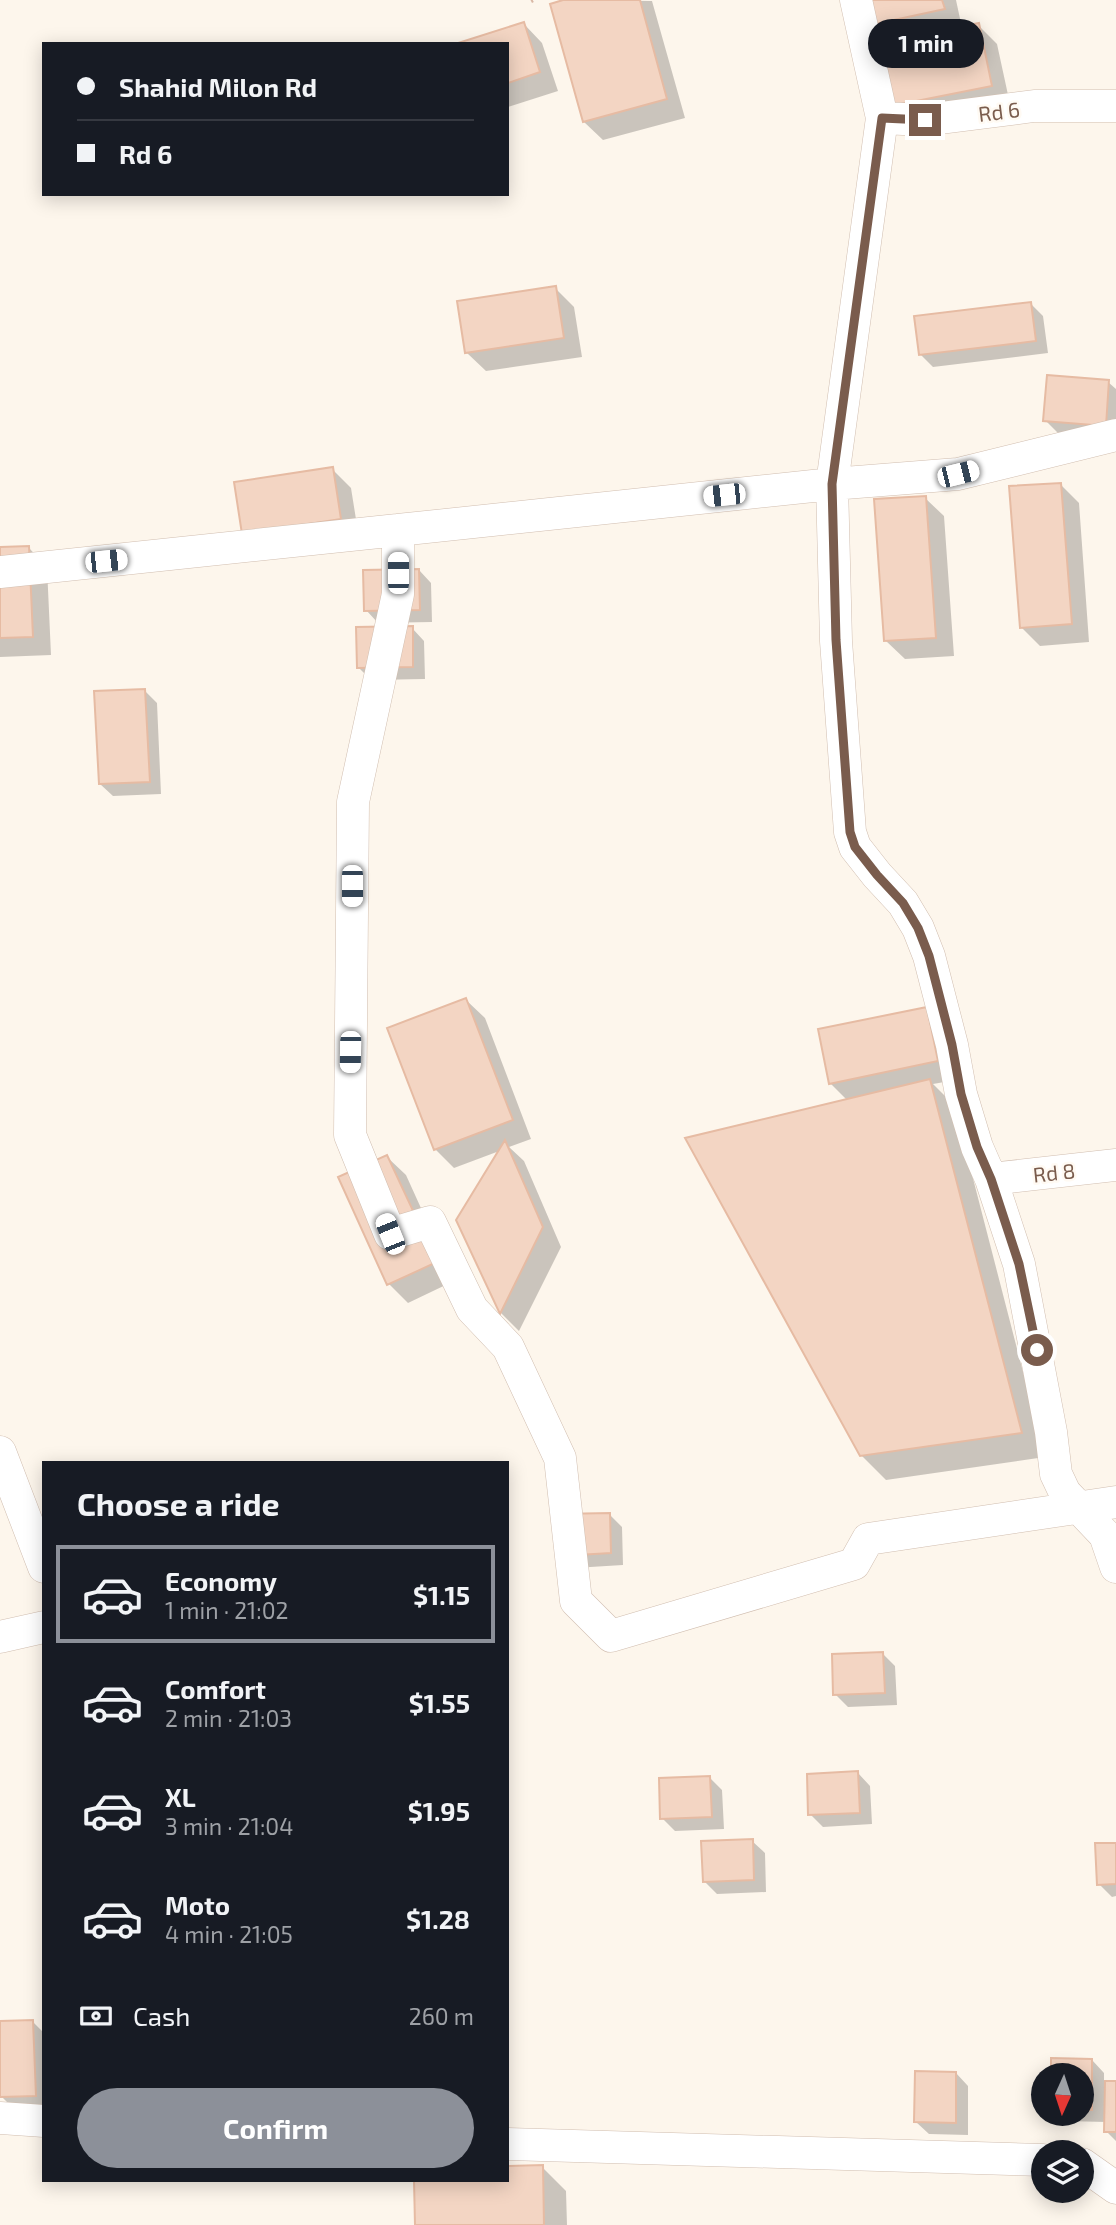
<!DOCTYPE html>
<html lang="en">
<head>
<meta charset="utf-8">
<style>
	body { margin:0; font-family:"Exo 2",sans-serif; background:#20242c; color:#f1f3f6; height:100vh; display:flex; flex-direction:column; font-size:26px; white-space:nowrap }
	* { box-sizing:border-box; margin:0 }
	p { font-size:23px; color:#9ea1a6 }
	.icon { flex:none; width:38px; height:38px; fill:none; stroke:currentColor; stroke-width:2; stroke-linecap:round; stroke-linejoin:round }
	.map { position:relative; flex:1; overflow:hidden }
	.details { position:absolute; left:42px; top:1461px; width:467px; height:721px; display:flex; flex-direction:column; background:#171b24; border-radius:0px; box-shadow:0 4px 18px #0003 }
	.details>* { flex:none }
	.guide { position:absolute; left:42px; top:42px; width:467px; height:154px; border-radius:0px; box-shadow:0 4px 18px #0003; display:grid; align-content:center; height:154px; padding:0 35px; background:#171b24 }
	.needle { width:46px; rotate:183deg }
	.tools { position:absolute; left:1031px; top:2063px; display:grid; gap:14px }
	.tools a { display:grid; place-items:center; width:63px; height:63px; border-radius:50%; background:#171b24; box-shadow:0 4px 18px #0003; font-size:35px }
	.end { position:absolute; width:32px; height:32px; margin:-16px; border:9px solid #7a5c4d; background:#fff; box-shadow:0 0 0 4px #fff }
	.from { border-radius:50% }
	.bubble { position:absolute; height:49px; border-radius:24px; background:#171b24; box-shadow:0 4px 18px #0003; font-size:23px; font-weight:700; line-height:49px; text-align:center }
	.car { position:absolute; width:21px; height:42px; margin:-21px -10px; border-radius:9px; box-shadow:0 0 5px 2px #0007; background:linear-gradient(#fff 24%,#345 0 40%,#fff 0 76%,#345 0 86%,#fff 0) }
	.guide b { display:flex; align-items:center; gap:24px; height:66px; font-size:26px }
	.guide b+b { border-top:2px solid #363941 }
	.guide i { width:18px; height:18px; background:#f1f3f6 }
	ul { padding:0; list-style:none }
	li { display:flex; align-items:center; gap:21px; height:98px; margin:0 14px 10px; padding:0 21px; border:4px solid transparent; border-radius:0px }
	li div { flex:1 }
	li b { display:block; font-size:26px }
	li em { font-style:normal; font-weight:700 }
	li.active { border-color:#8c9099 }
	li>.icon { width:63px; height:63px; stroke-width:1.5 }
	h2 { padding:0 35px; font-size:32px; line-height:84px }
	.pay { display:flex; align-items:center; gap:18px; height:77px; padding:0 35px; font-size:26px }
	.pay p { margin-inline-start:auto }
	.primary-button { display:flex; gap:14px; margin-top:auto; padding:14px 35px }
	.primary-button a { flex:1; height:80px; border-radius:42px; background:#8c9099; color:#fff; font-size:28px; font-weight:700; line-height:80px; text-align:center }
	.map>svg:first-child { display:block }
	.shadow { fill:#0003 }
	.building { fill:#f3d5c3; stroke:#e6bba3; stroke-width:2 }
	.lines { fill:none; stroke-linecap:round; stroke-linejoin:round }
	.street-casing { stroke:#d1beb0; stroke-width:33 }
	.path { stroke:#d9b8a5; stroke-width:4.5; stroke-dasharray:2 5; stroke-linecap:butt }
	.street { stroke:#fff; stroke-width:32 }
	.route { stroke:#7a5c4d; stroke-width:9 }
	.labels { text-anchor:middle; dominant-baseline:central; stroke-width:5; stroke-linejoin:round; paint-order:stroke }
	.street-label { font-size:21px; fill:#7a5c4d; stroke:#fffaf3 }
</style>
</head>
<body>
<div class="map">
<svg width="1116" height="2225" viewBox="0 0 1116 2225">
	<rect width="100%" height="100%" fill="#fdf6ec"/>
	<path class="shadow" d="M569 0 652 1 685 118 603 140 584 122Z
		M857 0H956L962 28 978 25 997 44 1010 104 902 126Z
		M524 24 542 43 558 91 508 107V44Z
		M555 288 574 307 582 357 486 371 467 353Z
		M1031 304 1043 316 1048 353 933 367 920 354Z
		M1108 382 1116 389V438L1058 433 1045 420Z
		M332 469 351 488 359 538 262 552Z
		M1061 485 1079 503 1089 642 1040 646 1021 627Z
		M925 498 944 516 954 656 905 659 886 641Z
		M29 548 47 567 51 655 0 657V549Z
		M419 570 431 583 432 622 378 623 366 610Z
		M412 628 424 641 425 679 371 680 359 668Z
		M145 691 157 703 161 794 113 796 100 784Z
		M466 1000 485 1018 531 1139 509 1147 524 1161 561 1247 519 1331 501 1313 458 1220 502 1150 454 1168 435 1149Z
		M926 1009 956 1080 933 1084 954 1105 1045 1457 886 1480 861 1455 848 1101 830 1083Z
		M387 1157 406 1175 454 1281 408 1303 389 1284 340 1178Z
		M609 1514 622 1527 623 1565 574 1568Z
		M883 1654 895 1666 897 1705 848 1707 835 1694Z
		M858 1773 870 1786 872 1824 823 1827 810 1814Z
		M710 1778 722 1790 724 1829 675 1831 662 1818Z
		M752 1841 765 1853 766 1892 717 1894 704 1881Z
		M1116 1844V1896L1112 1897 1099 1884Z
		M33 2022 44 2033V2108L14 2109 1 2096 0 2023Z
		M1092 2060 1104 2073V2082H1116V2141L1106 2131V2122L1065 2121 1057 2114H1082V2076Z
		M956 2073 968 2086V2135L929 2134 916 2122Z
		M542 2167 566 2191 567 2225H417L508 2180V2168Z"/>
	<path class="building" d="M563 0H640L667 99 583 122 550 4Z
		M855 0H942L945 9 861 27Z
		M524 22 540 72 508 83V44H455Z
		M979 23 992 86 881 108 869 45Z
		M556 286 564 338 465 353 457 301Z
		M1031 302 1036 341 919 355 914 316Z
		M1047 375 1109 380 1106 426 1043 421Z
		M333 467 341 519 242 534 234 482Z
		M1061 483 1072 624 1020 628 1009 486Z
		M926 496 936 638 884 641 874 499Z
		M29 546 33 637 0 638V547Z
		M419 569 420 610 364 611 363 570Z
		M413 626V667L357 668 356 627Z
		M145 689 150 782 99 784 94 691Z
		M466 998 513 1120 434 1150 387 1028Z
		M927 1007 938 1061 829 1084 818 1029Z
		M930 1079 1022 1433 860 1456 685 1138Z
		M505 1140 543 1227 500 1314 456 1220Z
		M387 1155 437 1262 387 1285 338 1177Z
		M610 1513 611 1553 560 1556 558 1514Z
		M883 1652 885 1693 833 1695 832 1654Z
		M858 1771 860 1813 808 1815 807 1774Z
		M710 1776 712 1817 660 1819 659 1778Z
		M753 1839 754 1880 703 1882 701 1841Z
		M1095 1843H1116V1884L1097 1885Z
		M33 2020 36 2096 0 2097V2021Z
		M1051 2058 1092 2059V2110H1082V2076H1051Z
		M915 2071 956 2072V2123L914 2122Z
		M1105 2081H1116V2132H1104Z
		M543 2165 544 2225H415L414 2180H508V2166Z"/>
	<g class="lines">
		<g class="street-casing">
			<path id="street" d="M856 0 882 118 832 484 836 641 850 832 855 847 877 875 903 903 918 928 929 956 952 1045 961 1094 977 1147 991 1179 1019 1264 1051 1432 1056 1474 1065 1493 1105 1535 1116 1567
				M882 118 925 120 1034 106H1116
				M398 530 832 484 958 474 1116 435
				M0 572 398 530V594L353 802 350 1135 390 1234 430 1222 472 1309 508 1347 560 1458 576 1601 611 1636 854 1564 868 1539 1116 1502
				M991 1179 1116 1165
				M0 1452 44 1567
				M0 1637 44 1627
				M0 2118 44 2121
				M508 2144 1043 2160
				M1082 2164 1116 2188"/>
		</g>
		<path class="path" d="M531 1 533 0"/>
		<use href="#street" class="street"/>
	</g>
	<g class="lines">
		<path class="route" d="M925 120 882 118 832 484 836 640 850 832 855 847 877 875 903 903 918 928 929 956 952 1045 961 1094 977 1147 991 1179 1019 1264 1037 1350"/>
	</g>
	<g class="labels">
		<g class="street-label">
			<text transform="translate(999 111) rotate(-7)">Rd 6</text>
			<text transform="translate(1054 1172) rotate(-6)">Rd 8</text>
		</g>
	</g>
</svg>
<div class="tools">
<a><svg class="needle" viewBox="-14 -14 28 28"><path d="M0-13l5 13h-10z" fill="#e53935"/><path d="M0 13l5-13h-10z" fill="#9ea1a6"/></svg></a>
<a><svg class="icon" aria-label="layers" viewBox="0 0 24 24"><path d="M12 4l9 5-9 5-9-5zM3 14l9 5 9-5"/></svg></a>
</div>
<i class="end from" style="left:1037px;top:1350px"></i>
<i class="end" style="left:925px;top:120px"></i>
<div class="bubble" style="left:868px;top:19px;width:116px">1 min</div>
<i class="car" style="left:958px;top:474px;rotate:76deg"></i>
<i class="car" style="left:724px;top:495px;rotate:264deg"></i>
<i class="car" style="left:106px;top:561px;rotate:84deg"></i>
<i class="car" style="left:398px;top:573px;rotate:0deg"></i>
<i class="car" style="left:352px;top:886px;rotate:180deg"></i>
<i class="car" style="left:350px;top:1052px;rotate:181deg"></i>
<i class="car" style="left:390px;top:1234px;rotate:338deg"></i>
<div class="guide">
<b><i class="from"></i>Shahid Milon Rd</b>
<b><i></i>Rd 6</b>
</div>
<section class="details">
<h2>Choose a ride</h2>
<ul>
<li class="active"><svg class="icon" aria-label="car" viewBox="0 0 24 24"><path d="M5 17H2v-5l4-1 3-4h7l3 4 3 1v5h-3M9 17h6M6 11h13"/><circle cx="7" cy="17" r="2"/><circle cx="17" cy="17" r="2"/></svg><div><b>Economy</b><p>1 min · 21:02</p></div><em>$1.15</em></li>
<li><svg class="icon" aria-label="car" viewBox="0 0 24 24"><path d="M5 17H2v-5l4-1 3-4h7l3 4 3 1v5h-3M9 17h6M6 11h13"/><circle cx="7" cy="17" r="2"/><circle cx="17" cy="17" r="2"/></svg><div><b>Comfort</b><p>2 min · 21:03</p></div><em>$1.55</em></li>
<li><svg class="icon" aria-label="car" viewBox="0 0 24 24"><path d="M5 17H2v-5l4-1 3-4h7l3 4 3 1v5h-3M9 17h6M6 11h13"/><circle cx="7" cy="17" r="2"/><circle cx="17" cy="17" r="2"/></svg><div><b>XL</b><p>3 min · 21:04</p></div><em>$1.95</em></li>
<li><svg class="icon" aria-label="car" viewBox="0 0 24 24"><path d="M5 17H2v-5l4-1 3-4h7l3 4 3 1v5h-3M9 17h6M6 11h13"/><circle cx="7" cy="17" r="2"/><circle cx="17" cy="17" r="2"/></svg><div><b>Moto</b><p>4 min · 21:05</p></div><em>$1.28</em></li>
</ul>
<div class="pay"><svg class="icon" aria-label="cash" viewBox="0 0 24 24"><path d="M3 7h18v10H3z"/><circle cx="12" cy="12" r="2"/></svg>Cash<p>260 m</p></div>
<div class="primary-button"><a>Confirm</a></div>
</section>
</div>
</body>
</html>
